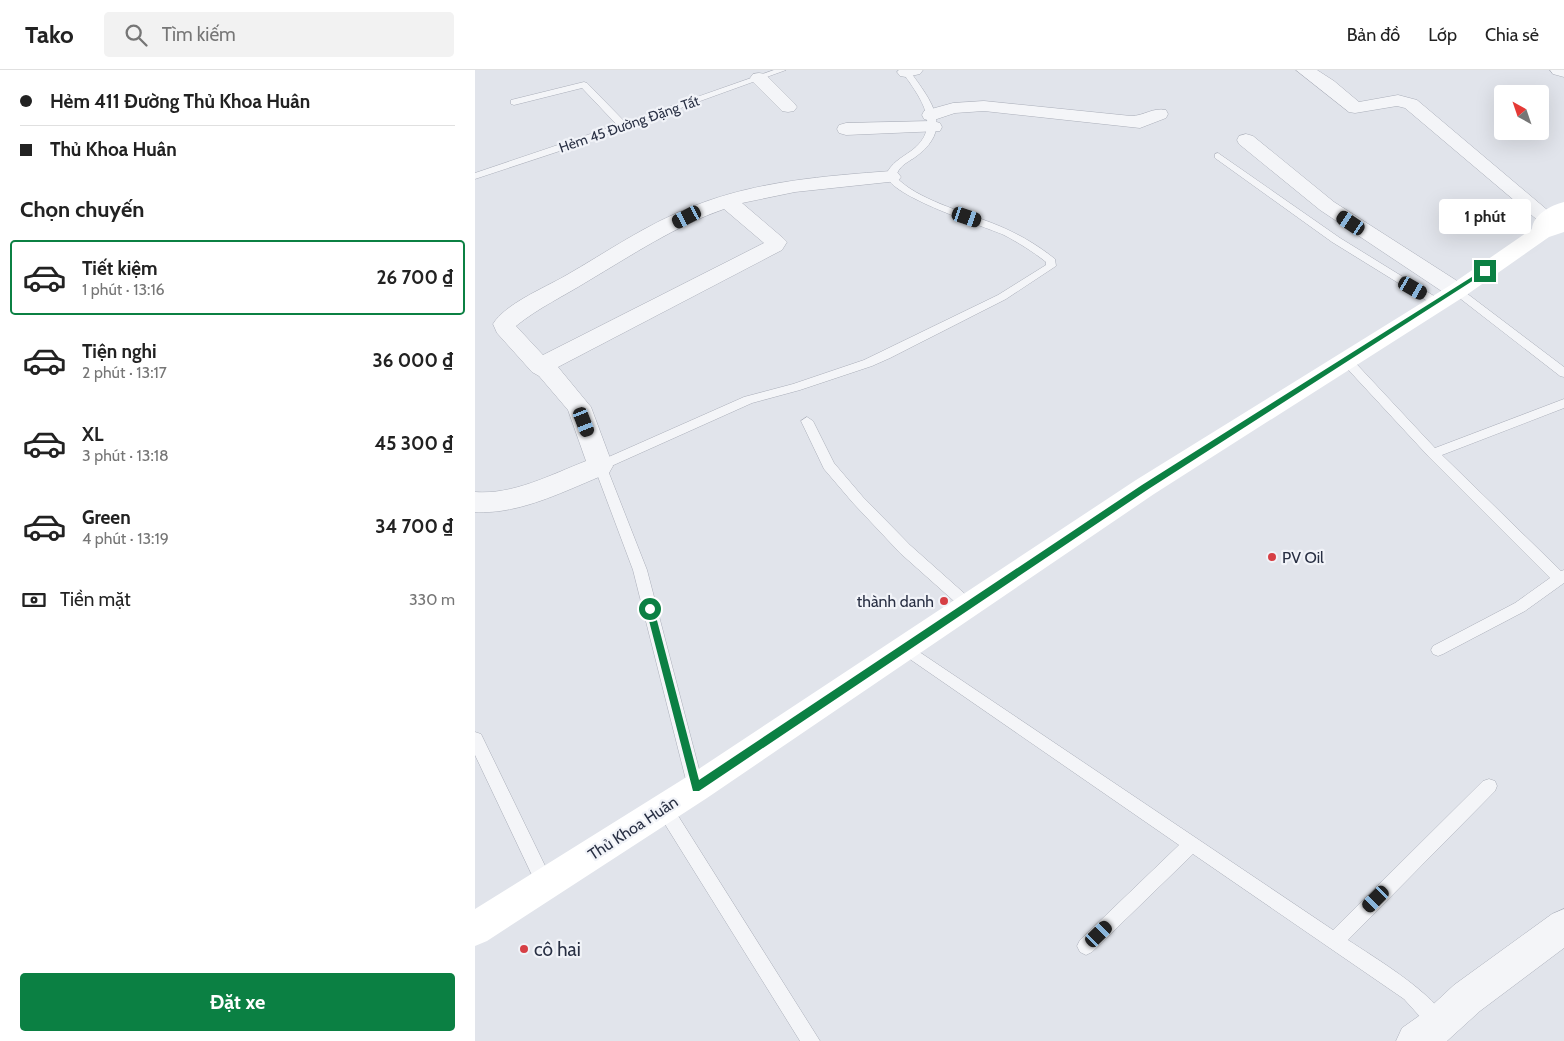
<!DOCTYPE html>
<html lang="vi">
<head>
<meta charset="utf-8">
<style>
	body { margin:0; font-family:Cabin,sans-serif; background:#f2f2f2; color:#222; height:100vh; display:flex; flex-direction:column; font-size:19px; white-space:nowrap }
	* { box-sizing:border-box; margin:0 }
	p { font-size:16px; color:#767676 }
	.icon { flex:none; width:28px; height:28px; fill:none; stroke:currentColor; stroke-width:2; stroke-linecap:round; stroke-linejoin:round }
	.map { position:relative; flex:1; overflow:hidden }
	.side { display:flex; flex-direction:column; background:#fff; width:475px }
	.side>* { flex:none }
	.guide { display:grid; align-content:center; height:110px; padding:0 20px; background:#fff }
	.needle { width:32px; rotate:320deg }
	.controls { position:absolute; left:1019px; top:15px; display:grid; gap:10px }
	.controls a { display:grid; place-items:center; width:55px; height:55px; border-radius:5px; background:#fff; box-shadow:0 5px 20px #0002; font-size:25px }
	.end { position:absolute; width:22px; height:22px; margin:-11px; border:6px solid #0b8043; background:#fff; box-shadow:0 0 0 2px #fff }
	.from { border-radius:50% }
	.bubble { position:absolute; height:35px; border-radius:5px; background:#fff; box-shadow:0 5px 20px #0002; font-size:16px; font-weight:700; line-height:35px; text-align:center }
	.car { position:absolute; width:15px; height:30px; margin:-15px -8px; border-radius:6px; box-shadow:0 0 4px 1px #0007; background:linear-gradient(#222 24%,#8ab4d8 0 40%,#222 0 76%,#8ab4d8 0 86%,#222 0) }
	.guide b { display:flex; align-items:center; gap:18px; height:48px; font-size:19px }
	.guide b+b { border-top:1px solid #e0e0e0 }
	.guide i { width:12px; height:12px; background:#222 }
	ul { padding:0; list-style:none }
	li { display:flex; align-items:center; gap:15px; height:75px; margin:0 10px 8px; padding:0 10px; border:2px solid transparent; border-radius:5px }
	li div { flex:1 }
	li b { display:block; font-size:19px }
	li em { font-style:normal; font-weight:700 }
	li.on { border-color:#0b8043 }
	li>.icon { width:45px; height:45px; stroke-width:1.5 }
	h2 { padding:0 20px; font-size:22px; line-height:60px }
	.pay { display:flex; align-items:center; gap:12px; height:55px; padding:0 20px; font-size:19px }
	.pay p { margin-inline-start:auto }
	.cta { display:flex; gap:10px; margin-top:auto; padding:10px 20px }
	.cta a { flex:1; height:58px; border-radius:5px; background:#0b8043; color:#fff; font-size:20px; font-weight:700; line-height:58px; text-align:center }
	header { display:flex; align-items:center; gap:30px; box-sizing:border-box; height:70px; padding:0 25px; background:#fff; border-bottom:1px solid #e0e0e0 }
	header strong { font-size:24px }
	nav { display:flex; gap:28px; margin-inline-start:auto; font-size:18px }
	.search { width:350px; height:45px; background:#f2f2f2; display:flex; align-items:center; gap:12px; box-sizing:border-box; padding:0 18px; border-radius:5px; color:#767676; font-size:19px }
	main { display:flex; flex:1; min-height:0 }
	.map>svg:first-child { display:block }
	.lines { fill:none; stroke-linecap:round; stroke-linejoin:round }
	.service-casing { stroke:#aaaeb9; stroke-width:1 }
	.minor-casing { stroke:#aaaeb9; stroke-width:1 }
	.service { fill:#f4f5f8; fill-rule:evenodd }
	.minor { fill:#f4f5f8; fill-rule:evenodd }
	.secondary { fill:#fff; fill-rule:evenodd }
	.route { fill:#0b8043 }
	.poi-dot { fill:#d63f45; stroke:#f1f3f8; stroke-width:2 }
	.labels { text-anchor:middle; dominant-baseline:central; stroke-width:4.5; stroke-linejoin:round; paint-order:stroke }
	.far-street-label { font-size:14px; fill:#282f43; stroke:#f1f3f8 }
	.poi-label { font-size:16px; fill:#282f43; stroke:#f1f3f8; text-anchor:start }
	.street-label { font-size:16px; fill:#282f43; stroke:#f1f3f8 }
	.near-poi-label { font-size:19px; fill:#282f43; stroke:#f1f3f8; text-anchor:start }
</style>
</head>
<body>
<header>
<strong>Tako</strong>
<div class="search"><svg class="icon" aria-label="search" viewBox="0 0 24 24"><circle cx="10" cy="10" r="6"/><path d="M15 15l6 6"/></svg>Tìm kiếm</div>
<nav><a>Bản đồ</a><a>Lớp</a><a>Chia sẻ</a></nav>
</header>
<main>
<section class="side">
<div class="guide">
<b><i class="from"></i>Hẻm 411 Đường Thủ Khoa Huân</b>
<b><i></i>Thủ Khoa Huân</b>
</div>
<h2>Chọn chuyến</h2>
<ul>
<li class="on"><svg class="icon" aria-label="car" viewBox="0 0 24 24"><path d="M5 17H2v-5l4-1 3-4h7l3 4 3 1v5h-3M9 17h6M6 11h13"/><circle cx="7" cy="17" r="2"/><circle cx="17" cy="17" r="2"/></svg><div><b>Tiết kiệm</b><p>1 phút · 13:16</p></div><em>26 700 ₫</em></li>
<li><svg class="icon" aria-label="car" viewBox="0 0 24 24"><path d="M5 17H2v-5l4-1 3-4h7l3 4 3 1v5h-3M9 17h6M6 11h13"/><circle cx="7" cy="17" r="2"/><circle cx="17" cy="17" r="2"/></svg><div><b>Tiện nghi</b><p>2 phút · 13:17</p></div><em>36 000 ₫</em></li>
<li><svg class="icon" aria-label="car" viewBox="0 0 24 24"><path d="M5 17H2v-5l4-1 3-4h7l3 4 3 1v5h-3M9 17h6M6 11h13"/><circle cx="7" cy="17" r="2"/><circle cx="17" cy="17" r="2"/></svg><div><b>XL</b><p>3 phút · 13:18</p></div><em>45 300 ₫</em></li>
<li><svg class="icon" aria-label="car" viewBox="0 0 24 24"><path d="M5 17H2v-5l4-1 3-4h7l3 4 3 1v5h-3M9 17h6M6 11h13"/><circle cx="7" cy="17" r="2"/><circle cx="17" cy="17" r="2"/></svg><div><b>Green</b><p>4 phút · 13:19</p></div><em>34 700 ₫</em></li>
</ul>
<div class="pay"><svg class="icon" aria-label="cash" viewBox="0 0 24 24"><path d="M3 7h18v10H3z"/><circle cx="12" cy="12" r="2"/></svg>Tiền mặt<p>330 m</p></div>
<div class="cta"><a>Đặt xe</a></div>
</section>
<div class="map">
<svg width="1089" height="971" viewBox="0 0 1089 971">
	<rect width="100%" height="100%" fill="#e1e4eb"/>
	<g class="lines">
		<g class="service-casing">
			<path id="service" d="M299 0H311L109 73 0 109V103L142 55 107 18 39 35 36 34V30L109 12 112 13 150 52Z
				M426 0H434C457 32 480 59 439 88 431 93 423 97 421 107 441 129 489 142 517 153 540 162 560 173 580 189L581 196 531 229 415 288 397 296 325 320 277 333 132 398 172 500 229 718 227 723 221 725 215 723 213 718 158 500 119 396 120 393 269 327 318 314 389 290 523 225 571 195V192C557 181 544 173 529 165 506 155 416 127 411 105 416 93 426 88 436 81 470 56 443 25 426 0Z
				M743 83 865 168 967 231 969 233 967 235H959L857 172 740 88V84Z
				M982 218 986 219 1089 297V307L1085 306 978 223 976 221Z
				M871 286 875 287 960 378 1089 329V338L967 385 1086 501 1089 500V513L1050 541 968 584 963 586 958 584 956 580 958 576 1040 533 1075 508 954 387 867 293 865 290Z
				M332 347 338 351 359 393 388 427 435 475 499 532 501 536 499 540 494 542 489 540 425 483 378 433 349 399 326 351Z
				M431 573 858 860 1008 711 1014 709 1020 711 1022 716 1020 721 873 870C900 888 961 924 973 953L971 960 964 962 957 960 929 929 718 784 617 882 611 885 605 882 602 876 605 870 704 775 426 583 424 579 426 575Z
				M0 662 6 664 76 808 79 814 76 820 70 822 64 820 0 685Z
				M189 730 195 733 345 971H325L183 743 181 738 183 733Z"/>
		</g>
		<g class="minor-casing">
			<path id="minor" d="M424 0H448L445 4 431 7 425 6 422 2Z
				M821 0H842L859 11 884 32 923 25 942 30 1083 149 1080 153 1073 155 1066 153 930 38 922 36 880 43 874 42Z
				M1075 0H1089V7L1078 4Z
				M284 3 290 4 319 33 322 37 319 41 313 42 307 41 278 12 275 8 278 4Z
				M509 31 656 46C669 46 678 37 691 40L693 44 691 48 665 58 509 41 480 43 456 51 449 49 447 45 449 41 478 33Z
				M458 51 465 53 467 57 465 61 371 65 364 63 362 59 364 55 371 53Z
				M771 64 778 66 859 132 990 216 993 221 990 226 982 228 974 226 845 140 764 74 762 70 764 66Z
				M416 101 423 103 426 107 423 111 320 122 267 133 308 168 312 172 307 180 83 297 116 337 138 396 134 403C93 419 46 445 0 442V422C38 425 75 405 111 391L93 340 64 306 57 302 22 263 18 254C30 234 69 218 90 206 132 182 173 153 219 136 282 111 350 106 416 101ZM249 139 289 173 68 285 41 256C63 238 89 226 113 211 157 185 200 156 249 139Z
				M1089 839V878L1005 941 972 971H921L927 958 951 941 979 915 1077 844Z"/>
		</g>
		<use href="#service" class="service"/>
		<use href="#minor" class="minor"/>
		<path class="secondary" d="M1089 132V162L1074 167 990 226 679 424 232 728 12 871 0 876V839L210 708 661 410 974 216 1057 159C1058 145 1076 135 1089 132Z"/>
	</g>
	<path class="route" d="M1008 200 1013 201 672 420 224 721H218L171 539 172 537 175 536 179 539 224 710 667 415Z"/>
	<g class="poi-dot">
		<circle cx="797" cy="487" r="5"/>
		<circle cx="469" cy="531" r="5"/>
		<circle cx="49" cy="879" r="5"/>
	</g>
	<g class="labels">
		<g class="far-street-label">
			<text transform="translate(154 54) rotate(-19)">Hẻm 45 Đường Đặng Tất</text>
		</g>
		<g class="poi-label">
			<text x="807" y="487">PV Oil</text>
			<text x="459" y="531" text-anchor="end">thành danh</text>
		</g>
		<g class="street-label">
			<text transform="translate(158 758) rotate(-33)">Thủ Khoa Huân</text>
		</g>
		<g class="near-poi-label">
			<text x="59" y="879">cô hai</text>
		</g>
	</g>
</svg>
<div class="controls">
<a><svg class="needle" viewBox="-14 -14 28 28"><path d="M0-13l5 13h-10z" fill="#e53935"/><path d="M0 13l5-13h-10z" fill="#767676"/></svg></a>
</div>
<i class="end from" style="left:175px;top:539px"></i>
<i class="end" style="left:1010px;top:201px"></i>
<div class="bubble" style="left:964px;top:129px;width:92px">1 phút</div>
<i class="car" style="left:212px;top:147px;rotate:243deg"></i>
<i class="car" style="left:492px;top:147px;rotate:109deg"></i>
<i class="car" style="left:876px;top:153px;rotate:304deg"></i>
<i class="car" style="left:938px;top:218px;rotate:120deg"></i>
<i class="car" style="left:109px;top:352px;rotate:159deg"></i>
<i class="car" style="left:901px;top:829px;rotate:225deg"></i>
<i class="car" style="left:624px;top:864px;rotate:46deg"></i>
</div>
</main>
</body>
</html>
